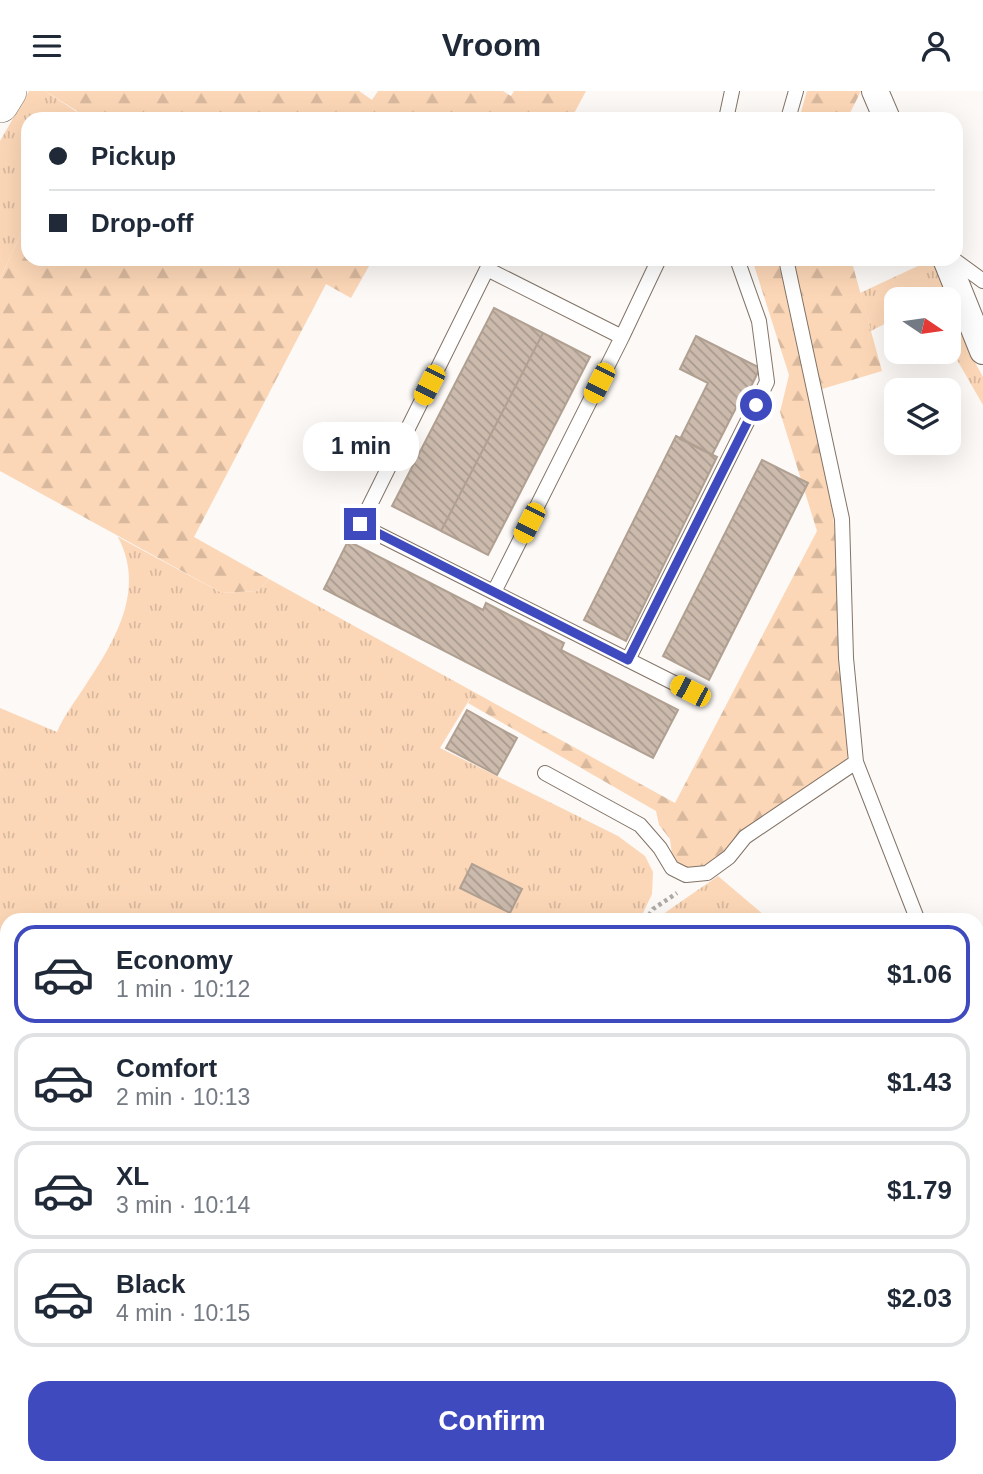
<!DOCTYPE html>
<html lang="en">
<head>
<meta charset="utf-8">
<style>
	body { margin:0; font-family:Helvetica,sans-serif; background:#f6f6f7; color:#1f2937; height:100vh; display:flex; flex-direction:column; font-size:26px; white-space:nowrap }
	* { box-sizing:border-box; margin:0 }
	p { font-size:23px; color:#747a83 }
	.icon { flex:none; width:38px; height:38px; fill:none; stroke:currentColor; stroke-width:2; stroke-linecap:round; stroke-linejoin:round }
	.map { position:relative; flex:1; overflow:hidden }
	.drawer { position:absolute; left:0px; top:822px; width:984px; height:562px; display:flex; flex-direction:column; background:#fff; border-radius:21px 21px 0 0; box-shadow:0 7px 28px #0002 }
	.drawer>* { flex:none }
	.banner { position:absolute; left:21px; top:21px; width:942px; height:154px; border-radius:21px; box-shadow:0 7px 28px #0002; display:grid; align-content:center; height:154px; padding:0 28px; background:#fff }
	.needle { width:46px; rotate:103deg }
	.tools { position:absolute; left:884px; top:196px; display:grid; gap:14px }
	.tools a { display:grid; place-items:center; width:77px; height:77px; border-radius:14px; background:#fff; box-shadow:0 7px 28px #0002; font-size:35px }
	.end { position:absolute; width:32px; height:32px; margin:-16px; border:9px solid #3e4abe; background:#fff; box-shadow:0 0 0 4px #fff }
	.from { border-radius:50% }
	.bubble { position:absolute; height:49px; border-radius:21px; background:#fff; box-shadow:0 7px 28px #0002; font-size:23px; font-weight:700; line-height:49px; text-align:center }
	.car { position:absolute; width:21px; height:42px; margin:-21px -10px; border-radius:9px; box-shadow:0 0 5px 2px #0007; background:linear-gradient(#f5c518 24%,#345 0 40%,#f5c518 0 76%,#345 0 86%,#f5c518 0) }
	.banner b { display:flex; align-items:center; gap:24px; height:66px; font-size:26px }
	.banner b+b { border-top:2px solid #e0e1e3 }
	.banner i { width:18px; height:18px; background:#1f2937 }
	ul { padding:12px 0 0; list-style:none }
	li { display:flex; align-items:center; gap:21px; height:98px; margin:0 14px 10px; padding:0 14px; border:4px solid #e0e1e3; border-radius:21px }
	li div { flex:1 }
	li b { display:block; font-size:26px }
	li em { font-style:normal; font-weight:700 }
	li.active { border-color:#3e4abe }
	li>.icon { width:63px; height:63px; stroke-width:1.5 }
	.cta { display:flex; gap:14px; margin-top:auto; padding:14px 28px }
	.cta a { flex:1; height:80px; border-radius:21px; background:#3e4abe; color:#fff; font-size:28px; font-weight:700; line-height:80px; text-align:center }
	header { display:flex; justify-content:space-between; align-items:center; height:91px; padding:0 28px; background:#fff; font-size:32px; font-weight:700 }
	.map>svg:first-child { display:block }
	.grass { fill:url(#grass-tufts) }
	.forest { fill:url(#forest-firs) }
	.building { fill:url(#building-back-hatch); stroke:#b0a091; stroke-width:2 }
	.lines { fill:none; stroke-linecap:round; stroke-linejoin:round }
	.lane-casing { stroke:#827366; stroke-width:16 }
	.street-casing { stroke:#827366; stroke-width:28 }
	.secondary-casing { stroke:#827366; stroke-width:38 }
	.path { stroke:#afaaa6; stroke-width:4.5; stroke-dasharray:3.5 3.5; stroke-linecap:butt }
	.lane { stroke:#fff; stroke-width:14 }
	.street { stroke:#fff; stroke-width:26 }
	.secondary { stroke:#fff; stroke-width:37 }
	.route { stroke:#3e4abe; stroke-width:9 }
</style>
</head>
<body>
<header><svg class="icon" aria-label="menu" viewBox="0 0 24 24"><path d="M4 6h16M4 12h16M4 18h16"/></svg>Vroom<svg class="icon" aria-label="person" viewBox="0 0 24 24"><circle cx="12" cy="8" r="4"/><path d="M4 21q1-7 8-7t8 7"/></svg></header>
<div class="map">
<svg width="983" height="1383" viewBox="0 0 983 1383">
	<defs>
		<pattern id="grass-tufts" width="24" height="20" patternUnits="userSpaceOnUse" patternTransform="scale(1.75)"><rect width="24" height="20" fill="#fcd7b7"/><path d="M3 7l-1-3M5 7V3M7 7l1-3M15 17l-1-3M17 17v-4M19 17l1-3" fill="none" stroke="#d9b99e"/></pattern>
		<pattern id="forest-firs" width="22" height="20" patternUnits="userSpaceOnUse" patternTransform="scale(1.75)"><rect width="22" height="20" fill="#fcd7b7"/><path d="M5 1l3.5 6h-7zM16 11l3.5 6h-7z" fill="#d9b99e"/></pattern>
		<pattern id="building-back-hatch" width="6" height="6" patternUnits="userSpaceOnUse" patternTransform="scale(1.75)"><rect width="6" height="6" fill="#ccbbad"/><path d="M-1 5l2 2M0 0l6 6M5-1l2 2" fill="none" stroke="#a7998e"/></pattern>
	</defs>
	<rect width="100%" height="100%" fill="#fcf9f6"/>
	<path class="grass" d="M29 0H45L77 21 74 28H28V127L0 188V50Z
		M933 168 972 266 983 286V314L949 255 948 208H896V227L871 240 860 202Z
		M118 446 222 502 258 500 269 488 474 601 440 657 618 745 645 765 653 781 652 803 643 822 646 825 643 829 7 830V1084L0 1089V617L57 641C64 624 75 611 85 595 115 550 146 499 118 446Z
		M718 785 770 829 708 830 691 826 653 830Z"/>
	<path class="forest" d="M45 0H359L372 9 378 0H503L511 5 514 0H586L571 28H74L77 20Z
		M807 0H861L847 28H799Z
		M28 127V168H373L351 207 326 193 194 446 269 488 258 500 222 502 0 380V188Z
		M752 168H778L832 416 837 461 838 556 850 651 849 663 844 672 725 762 702 777 688 778 677 772 672 764 670 748 659 734 656 720 468 612 474 601 675 712 817 440 780 321 789 284Z
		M792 168H851L882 280 822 298Z
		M7 1117V1377H909L911 1383H0V1118Z"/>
	<path class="building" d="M494 217 543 242 441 440 392 415Z
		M543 242 590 266 488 464 441 440Z
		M696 245 760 277 745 308 741 307 712 364 680 348 708 292 680 278Z
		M676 345 717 366 626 550 584 529Z
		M762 369 808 392 709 589 663 565Z
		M348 450 483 519 486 512 564 552 561 559 678 619 653 667 324 498Z
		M467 619 517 647 497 684 446 657Z
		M472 773 522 798 510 822 460 797Z
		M976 1088 983 1098V1153L976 1143Z"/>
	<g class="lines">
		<g class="lane-casing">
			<path id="lane" d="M726 28 732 0
				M788 28 796 0
				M786 168 842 428 846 567 856 671 918 830
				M953 168 983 190
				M622 246 659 168
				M494 501 622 246 487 178 360 434 690 600
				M628 569 767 291 759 230 737 168
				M545 682 640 734 660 757 672 777 686 784 707 782 729 766 745 746 856 671"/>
		</g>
		<g class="street-casing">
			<path id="street" d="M875 0 887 28
				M946 168 983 260"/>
		</g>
		<g class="secondary-casing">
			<path id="secondary" d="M0 13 8 0"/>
		</g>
		<path class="path" d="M645 830 653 818 677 802
			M0 1091 7 1086"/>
		<use href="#lane" class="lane"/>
		<use href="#street" class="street"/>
		<use href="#secondary" class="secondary"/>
	</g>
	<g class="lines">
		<path class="route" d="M360 433 628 569 756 314"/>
	</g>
</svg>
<div class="tools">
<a><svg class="needle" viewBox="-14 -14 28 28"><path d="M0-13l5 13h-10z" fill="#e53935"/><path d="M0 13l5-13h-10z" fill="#747a83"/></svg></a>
<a><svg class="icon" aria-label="layers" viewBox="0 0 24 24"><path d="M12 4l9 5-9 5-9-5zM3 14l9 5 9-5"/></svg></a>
</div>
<i class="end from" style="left:756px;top:314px"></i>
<i class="end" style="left:360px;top:433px"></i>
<div class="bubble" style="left:303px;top:331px;width:116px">1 min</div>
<i class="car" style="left:599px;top:292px;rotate:207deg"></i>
<i class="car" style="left:429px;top:294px;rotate:207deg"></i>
<i class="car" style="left:529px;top:432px;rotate:207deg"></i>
<i class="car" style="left:690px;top:600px;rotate:297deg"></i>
<div class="banner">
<b><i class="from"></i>Pickup</b>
<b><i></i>Drop-off</b>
</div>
<section class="drawer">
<ul>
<li class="active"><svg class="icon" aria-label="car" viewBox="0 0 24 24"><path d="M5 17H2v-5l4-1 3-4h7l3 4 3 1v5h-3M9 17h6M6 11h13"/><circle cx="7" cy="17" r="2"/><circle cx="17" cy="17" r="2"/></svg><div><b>Economy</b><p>1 min · 10:12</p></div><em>$1.06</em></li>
<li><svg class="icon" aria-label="car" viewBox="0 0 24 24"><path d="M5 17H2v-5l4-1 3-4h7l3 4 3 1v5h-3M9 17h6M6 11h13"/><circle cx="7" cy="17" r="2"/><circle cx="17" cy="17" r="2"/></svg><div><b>Comfort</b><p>2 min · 10:13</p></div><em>$1.43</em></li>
<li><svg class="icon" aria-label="car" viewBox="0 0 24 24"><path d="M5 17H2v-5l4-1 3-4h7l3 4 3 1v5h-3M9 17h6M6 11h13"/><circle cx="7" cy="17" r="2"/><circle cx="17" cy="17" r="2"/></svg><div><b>XL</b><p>3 min · 10:14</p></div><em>$1.79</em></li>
<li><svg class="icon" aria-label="car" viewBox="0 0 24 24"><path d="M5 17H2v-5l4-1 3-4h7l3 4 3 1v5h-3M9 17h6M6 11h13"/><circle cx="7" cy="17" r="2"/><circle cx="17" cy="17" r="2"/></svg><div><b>Black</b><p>4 min · 10:15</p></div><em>$2.03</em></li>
</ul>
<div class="cta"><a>Confirm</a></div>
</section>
</div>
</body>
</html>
